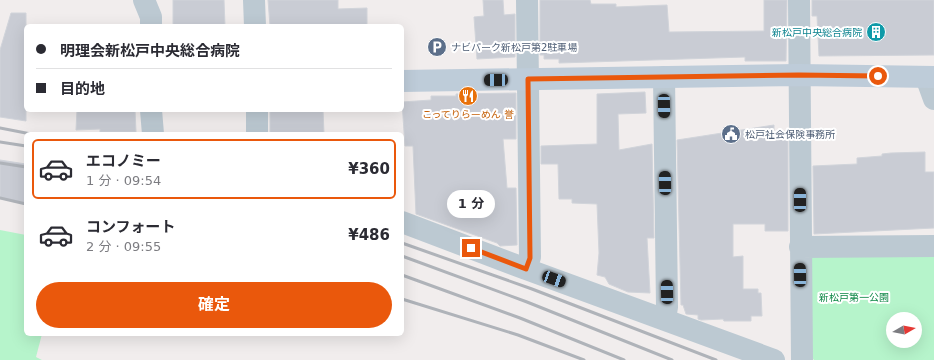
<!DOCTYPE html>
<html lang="ja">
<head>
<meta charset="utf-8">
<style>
	body { margin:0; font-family:"DejaVu Sans","Noto Sans JP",sans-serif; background:#f2f2f3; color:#2b2b33; height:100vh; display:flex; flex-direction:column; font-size:15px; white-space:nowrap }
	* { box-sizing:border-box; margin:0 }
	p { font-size:13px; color:#7c7c81 }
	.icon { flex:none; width:22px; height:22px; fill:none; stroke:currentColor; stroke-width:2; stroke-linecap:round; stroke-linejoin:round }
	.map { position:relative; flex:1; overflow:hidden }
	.sheet { position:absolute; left:24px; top:132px; width:380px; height:204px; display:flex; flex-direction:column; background:#fff; border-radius:6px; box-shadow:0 4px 16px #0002 }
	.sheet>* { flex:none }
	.hud { position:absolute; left:24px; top:24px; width:380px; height:88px; border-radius:6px; box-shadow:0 4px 16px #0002; display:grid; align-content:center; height:88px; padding:0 12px; background:#fff }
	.needle { width:26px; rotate:81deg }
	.buttons { position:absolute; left:886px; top:312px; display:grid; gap:8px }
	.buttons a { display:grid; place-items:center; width:36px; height:36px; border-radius:50%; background:#fff; box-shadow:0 4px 16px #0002; font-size:20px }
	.end { position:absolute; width:18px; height:18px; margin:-9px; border:5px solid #ea580c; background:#fff; box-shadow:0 0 0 2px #fff }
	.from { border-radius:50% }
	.bubble { position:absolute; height:28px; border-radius:14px; background:#fff; box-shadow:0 4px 16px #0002; font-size:13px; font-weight:700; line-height:28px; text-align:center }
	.car { position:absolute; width:12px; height:24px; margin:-12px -6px; border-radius:5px; box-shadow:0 0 3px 1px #0007; background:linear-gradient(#222 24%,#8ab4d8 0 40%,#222 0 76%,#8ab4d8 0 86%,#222 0) }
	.hud b { display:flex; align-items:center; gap:14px; height:38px; font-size:15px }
	.hud b+b { border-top:1px solid #e1e1e2 }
	.hud i { width:10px; height:10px; background:#2b2b33 }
	ul { padding:7px 0 0; list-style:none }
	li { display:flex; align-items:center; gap:12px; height:60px; margin:0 8px 6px; padding:0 4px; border:2px solid transparent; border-radius:6px }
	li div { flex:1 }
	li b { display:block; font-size:15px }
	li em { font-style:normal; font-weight:700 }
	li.on { border-color:#ea580c }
	li>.icon { width:36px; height:36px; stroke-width:1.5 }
	.primary-button { display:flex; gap:8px; margin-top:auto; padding:8px 12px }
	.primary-button a { flex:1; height:46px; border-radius:24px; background:#ea580c; color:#fff; font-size:16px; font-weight:700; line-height:46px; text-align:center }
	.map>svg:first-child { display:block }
	.green { fill:#b6f4cb; fill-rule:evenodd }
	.building { fill:#c9ccd4; stroke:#d1d4da }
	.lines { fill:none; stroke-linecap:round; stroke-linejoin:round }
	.street { stroke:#bcc9d2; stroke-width:22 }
	.secondary { stroke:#beccd9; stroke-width:22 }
	.rail { stroke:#afb3b9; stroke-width:3 }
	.route { stroke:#ea580c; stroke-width:5 }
	.labels { text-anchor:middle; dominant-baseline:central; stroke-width:4; stroke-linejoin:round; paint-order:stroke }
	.culture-label { font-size:10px; fill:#0d838f; stroke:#fff; text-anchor:end }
	.service-label { font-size:10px; fill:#4e5e75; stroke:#fff; text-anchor:start }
	.food-label { font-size:10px; fill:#c56008; stroke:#fff }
	.park-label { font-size:10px; fill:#0c8645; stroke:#fff }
</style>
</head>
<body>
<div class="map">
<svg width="934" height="360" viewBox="0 0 934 360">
	<rect width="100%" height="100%" fill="#f1eded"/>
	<path class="green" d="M0 230 26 235V334H42L36 357 42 360H0Z
		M934 250V360H814L810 355 809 257ZM893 319H915V341H893Z"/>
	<path class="building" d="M173 0H224L225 26H173Z
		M268 0H338V9L367 8V26H270Z
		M483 0H503L504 15 515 14V57L477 59 474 17 484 16Z
		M540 0H590L591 4H616V7L667 5 669 32 764 31V0H787L786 61H745V57L559 63V59H544V55H540Z
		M812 0H934V55L819 56 817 16H812Z
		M11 13H26V121L0 117V50Z
		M645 92 646 113 618 114 619 150 652 144 654 238H647L650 293 628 292 609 284 605 277 597 275 599 253 597 204 572 203V199H559L558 164H541V146L597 144V94Z
		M516 93V139H503L507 188H516L517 245 500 246 497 243 416 214 413 146H405L402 102 431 100V96H456V94Z
		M77 110H135L136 132H100V129L76 130Z
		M270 110H323L324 134H270Z
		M774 125V132L788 131V231H765V224H733V257L743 256V289H758V293H761L762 316H751V321H724L723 319 701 320 698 319V315L686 314 683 305H681L677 140Z
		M925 152V172H934V228L814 234 813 166 857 164V158L882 156V154L891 153Z
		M0 160 26 164V203L0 198Z"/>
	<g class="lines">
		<path class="street" d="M144 0 151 17V26
			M254 0 255 26
			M799 0 802 360
			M664 77 667 307 665 319
			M926 77 934 99
			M151 110 153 134
			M257 110V134
			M402 222 526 269 530 257 527 0
			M800 247 934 246
			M526 269 774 360"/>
		<path class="secondary" d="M402 81 799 75 934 77"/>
		<path class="rail" d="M0 128 31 134
			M0 142 26 146
			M0 163 26 167
			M0 198 26 204
			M402 243 532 289 716 360
			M402 256 527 302 672 360
			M402 275 520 318 624 360
			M402 299 518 335 584 360"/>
	</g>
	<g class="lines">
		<path class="route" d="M471 248 526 269 530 258 528 79 799 75 878 76"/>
	</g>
	<defs>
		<g id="building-disc" transform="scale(1)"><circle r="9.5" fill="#0f9aa8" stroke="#fff"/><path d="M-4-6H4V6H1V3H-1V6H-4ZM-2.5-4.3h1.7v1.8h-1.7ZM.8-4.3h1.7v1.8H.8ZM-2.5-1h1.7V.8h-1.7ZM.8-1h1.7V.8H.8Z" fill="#fff"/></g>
		<g id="parking-disc" transform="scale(1)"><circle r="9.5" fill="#5c6f8a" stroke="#fff"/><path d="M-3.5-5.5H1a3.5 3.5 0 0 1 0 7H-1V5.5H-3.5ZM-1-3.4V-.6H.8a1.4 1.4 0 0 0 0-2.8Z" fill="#fff"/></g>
		<g id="restaurant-disc" transform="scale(1)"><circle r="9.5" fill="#e8710a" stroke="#fff"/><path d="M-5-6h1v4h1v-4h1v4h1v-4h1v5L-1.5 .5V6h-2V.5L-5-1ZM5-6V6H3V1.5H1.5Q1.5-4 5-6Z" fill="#fff"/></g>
		<g id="civic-disc" transform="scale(1)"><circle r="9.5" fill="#5c6f8a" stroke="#fff"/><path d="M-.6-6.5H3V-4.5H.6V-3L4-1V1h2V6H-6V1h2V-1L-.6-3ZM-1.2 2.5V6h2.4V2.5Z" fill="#fff"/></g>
	</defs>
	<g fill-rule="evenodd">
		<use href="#building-disc" x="876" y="32"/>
		<use href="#parking-disc" x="437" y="47"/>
		<use href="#restaurant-disc" x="468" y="96"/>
		<use href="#civic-disc" x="731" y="134"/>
	</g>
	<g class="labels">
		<g class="culture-label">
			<text x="862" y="32">新松戸中央総合病院</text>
		</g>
		<g class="service-label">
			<text x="451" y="47">ナビパーク新松戸第2駐車場</text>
			<text x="745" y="134">松戸社会保険事務所</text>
		</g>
		<g class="food-label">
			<text x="468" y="114">こってりらーめん 誉</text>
		</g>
		<g class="park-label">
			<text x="854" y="297">新松戸第一公園</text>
		</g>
	</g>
</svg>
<div class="buttons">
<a><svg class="needle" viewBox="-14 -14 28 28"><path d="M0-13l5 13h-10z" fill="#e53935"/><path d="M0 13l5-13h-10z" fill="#7c7c81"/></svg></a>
</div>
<i class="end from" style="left:878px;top:76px"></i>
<i class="end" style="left:471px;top:248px"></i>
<div class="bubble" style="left:447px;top:190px;width:48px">1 分</div>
<i class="car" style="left:496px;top:80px;rotate:269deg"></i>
<i class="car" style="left:664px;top:106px;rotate:179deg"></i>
<i class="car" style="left:665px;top:183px;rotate:359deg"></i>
<i class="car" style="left:800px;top:200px;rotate:0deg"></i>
<i class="car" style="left:800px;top:275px;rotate:359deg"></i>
<i class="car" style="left:554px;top:279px;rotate:110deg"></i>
<i class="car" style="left:667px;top:292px;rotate:359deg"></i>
<div class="hud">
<b><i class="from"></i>明理会新松戸中央総合病院</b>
<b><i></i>目的地</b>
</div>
<section class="sheet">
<ul>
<li class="on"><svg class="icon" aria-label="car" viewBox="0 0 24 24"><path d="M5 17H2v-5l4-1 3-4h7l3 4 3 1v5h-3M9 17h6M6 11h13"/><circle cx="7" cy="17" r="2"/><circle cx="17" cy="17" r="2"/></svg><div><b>エコノミー</b><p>1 分 · 09:54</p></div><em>¥360</em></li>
<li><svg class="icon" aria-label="car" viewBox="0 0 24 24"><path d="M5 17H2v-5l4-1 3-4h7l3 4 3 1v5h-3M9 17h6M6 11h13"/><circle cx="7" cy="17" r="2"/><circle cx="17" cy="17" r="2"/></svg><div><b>コンフォート</b><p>2 分 · 09:55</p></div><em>¥486</em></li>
</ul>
<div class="primary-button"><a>確定</a></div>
</section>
</div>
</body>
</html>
